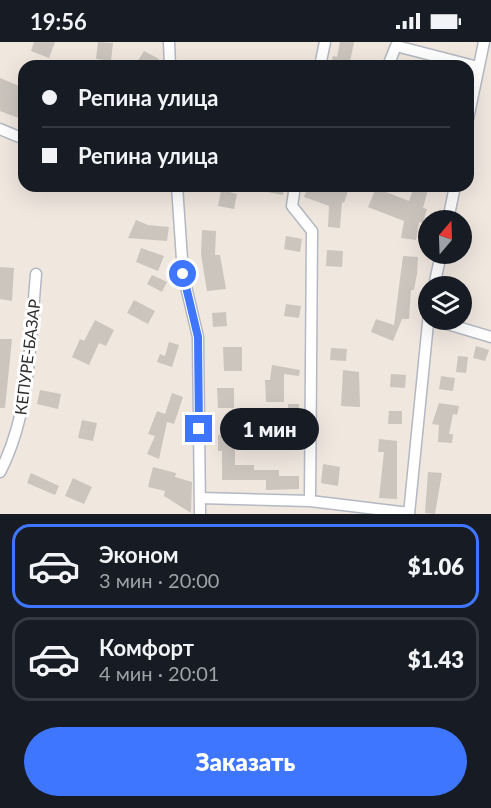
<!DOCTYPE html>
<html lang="ru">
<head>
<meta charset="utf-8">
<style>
	body { margin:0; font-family:Lato,sans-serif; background:#242831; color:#f1f3f6; height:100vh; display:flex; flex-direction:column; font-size:22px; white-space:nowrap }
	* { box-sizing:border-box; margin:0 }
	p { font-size:20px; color:#9ea1a6 }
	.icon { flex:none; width:33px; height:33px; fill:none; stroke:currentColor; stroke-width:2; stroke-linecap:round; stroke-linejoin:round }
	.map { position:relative; height:472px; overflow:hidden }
	.drawer { display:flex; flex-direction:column; background:#171b24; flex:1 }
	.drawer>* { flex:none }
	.guide { position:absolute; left:18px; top:18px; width:456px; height:132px; border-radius:18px; box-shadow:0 6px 24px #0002; display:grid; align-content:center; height:132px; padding:0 24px; background:#171b24 }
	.needle { width:39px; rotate:19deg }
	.tools { position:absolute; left:418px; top:168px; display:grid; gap:12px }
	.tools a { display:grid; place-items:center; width:54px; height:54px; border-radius:50%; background:#171b24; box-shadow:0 6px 24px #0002; font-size:30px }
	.end { position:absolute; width:27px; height:27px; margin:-14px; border:8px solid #3e76ff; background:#fff; box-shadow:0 0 0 3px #fff }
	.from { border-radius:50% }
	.bubble { position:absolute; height:42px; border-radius:21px; background:#171b24; box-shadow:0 6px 24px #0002; font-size:20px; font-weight:800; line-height:42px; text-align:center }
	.guide b { display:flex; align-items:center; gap:21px; height:57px; font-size:22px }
	.guide b+b { border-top:2px solid #363941 }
	.guide i { width:15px; height:15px; background:#f1f3f6 }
	ul { padding:10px 0 0; list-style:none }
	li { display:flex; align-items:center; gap:18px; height:84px; margin:0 12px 9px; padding:0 12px; border:3px solid #363941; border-radius:18px }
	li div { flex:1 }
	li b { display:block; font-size:22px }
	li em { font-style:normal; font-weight:800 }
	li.current { border-color:#3e76ff }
	li>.icon { width:54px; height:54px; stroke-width:1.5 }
	.cta { display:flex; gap:12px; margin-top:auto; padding:12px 24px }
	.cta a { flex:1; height:69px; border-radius:36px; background:#3e76ff; color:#fff; font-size:24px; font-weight:800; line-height:69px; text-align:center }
	.status { display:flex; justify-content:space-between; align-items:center; height:42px; padding:0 30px; background:#171b24; direction:ltr }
	.status svg { height:16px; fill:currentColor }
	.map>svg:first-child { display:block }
	.building { fill:#cbc5be }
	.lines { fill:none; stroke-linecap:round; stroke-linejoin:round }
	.minor-casing { stroke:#b3b8c2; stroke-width:13 }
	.minor { stroke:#fff; stroke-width:10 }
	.route { stroke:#3e76ff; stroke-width:8 }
	.labels { text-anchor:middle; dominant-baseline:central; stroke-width:6; stroke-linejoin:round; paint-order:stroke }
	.street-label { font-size:16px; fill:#2e2e2e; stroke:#fff }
</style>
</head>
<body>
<div class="status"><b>19:56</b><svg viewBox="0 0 49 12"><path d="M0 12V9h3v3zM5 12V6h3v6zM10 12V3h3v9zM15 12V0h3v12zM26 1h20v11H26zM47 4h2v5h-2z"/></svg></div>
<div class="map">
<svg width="491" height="472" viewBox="0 0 491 472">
	<rect width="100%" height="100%" fill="#f0e7df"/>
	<path class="building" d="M34 0H55L49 16 31 9Z
		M98 0 113 1 111 19 96 17Z
		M340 0H354L349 24 331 22 333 14 337 15Z
		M144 9 159 17 155 24H144L137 20Z
		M0 36 24 46V78L0 69Z
		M258 144H284L283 153 257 148Z
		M308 144 332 150 334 144 349 146 344 161 342 160 340 186 328 185 329 164 304 155Z
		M414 144H429L423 166 427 167 423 181 419 180 416 198 401 196 404 179 368 165 376 146 409 159Z
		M221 148 237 152 234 167 218 164Z
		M136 178 148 183 169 185 167 199 128 196Z
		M202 188 216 189 215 213H220L226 247 207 249 201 212Z
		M286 194 302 197 300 210 284 207Z
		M141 206 164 214 158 229 136 220Z
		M327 208 343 209 342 225 326 224Z
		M403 214 418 215 417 232 414 248H411L409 277H402L393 299 371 290 376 277 394 283Z
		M0 225 14 226 12 259 0 257Z
		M152 233 167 240 162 250 147 242Z
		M134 258 155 269 148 282 127 271Z
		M286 262 301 264 299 276 284 274Z
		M226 270 227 284 213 285 212 271Z
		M95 278 114 288 106 304 99 301 89 323 72 315 80 297 84 299Z
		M0 297H12L5 366H0Z
		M169 300 179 303 172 325 157 320 160 312 165 314Z
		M476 304 489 308 485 319 473 316Z
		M223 305H242V329H224Z
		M331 306 347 307 346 319 330 318Z
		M458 314 468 315 466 331 456 330Z
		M272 323 300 328 299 334 284 332V360H266L265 338H270Z
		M343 328 359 330 360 365 341 364Z
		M391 332 406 333 405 346 390 345Z
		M441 334 455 336 453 349 439 347Z
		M217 346H234V366H218Z
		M40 348 61 352 58 367 37 362Z
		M172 351 183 355 174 382 167 380 159 417 147 412 155 394 148 392 157 369 165 372Z
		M439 361 459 364 457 373 453 372 449 392H453L452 401 438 400 439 383 432 382Z
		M288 362H299V394H288Z
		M389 369H402V382H388Z
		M82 378 97 381 93 399 78 396Z
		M218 393H235V423H254V428H279V434H299V447L266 448V438H222V409H218Z
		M379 397 397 399V457L379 456 384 410H378Z
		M323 422 340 425 338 444 321 441Z
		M153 425 176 431 175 435 192 440 191 471 164 454 165 449 148 445Z
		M428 430 442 431 435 472 425 471Z
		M31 431 59 444 55 453 27 441Z
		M73 436 92 445 84 462 65 454Z"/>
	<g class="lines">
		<g class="minor-casing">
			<path id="minor" d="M169 0 170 24
				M320 24 325 0
				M388 24 396 4 478 25
				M468 77 484 0
				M0 87 24 97
				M177 144 183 232 198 295 200 472
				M295 144 292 164 312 189 310 459
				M448 178 455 144
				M434 244 441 212
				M434 278 491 295
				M0 430C31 370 30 298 36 232
				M200 456 310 459 409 471
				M409 472 429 271"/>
		</g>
		<use href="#minor" class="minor"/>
	</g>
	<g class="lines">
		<path class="route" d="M183 232 198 295 199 387"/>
	</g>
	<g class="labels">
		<g class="street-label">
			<text transform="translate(27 315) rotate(-83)">КЕПУРЕ-БАЗАР</text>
		</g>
	</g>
</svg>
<div class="tools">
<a><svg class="needle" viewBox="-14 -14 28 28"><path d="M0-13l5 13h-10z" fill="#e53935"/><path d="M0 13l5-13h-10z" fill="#9ea1a6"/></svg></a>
<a><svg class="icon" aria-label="layers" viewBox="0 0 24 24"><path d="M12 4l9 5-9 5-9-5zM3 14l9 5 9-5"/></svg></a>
</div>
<i class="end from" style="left:183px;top:232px"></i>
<i class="end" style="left:199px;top:387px"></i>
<div class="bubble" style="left:220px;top:366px;width:99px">1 мин</div>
<div class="guide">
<b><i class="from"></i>Репина улица</b>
<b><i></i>Репина улица</b>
</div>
</div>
<section class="drawer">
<ul>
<li class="current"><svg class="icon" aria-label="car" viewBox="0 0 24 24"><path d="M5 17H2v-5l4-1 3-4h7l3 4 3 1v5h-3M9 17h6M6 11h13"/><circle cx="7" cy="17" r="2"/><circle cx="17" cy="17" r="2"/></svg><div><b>Эконом</b><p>3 мин · 20:00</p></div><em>$1.06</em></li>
<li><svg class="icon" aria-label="car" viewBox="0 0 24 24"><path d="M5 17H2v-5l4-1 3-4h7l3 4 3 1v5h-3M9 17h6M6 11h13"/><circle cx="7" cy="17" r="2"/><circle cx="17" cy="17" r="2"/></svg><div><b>Комфорт</b><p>4 мин · 20:01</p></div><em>$1.43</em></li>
</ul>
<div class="cta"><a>Заказать</a></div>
</section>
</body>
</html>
